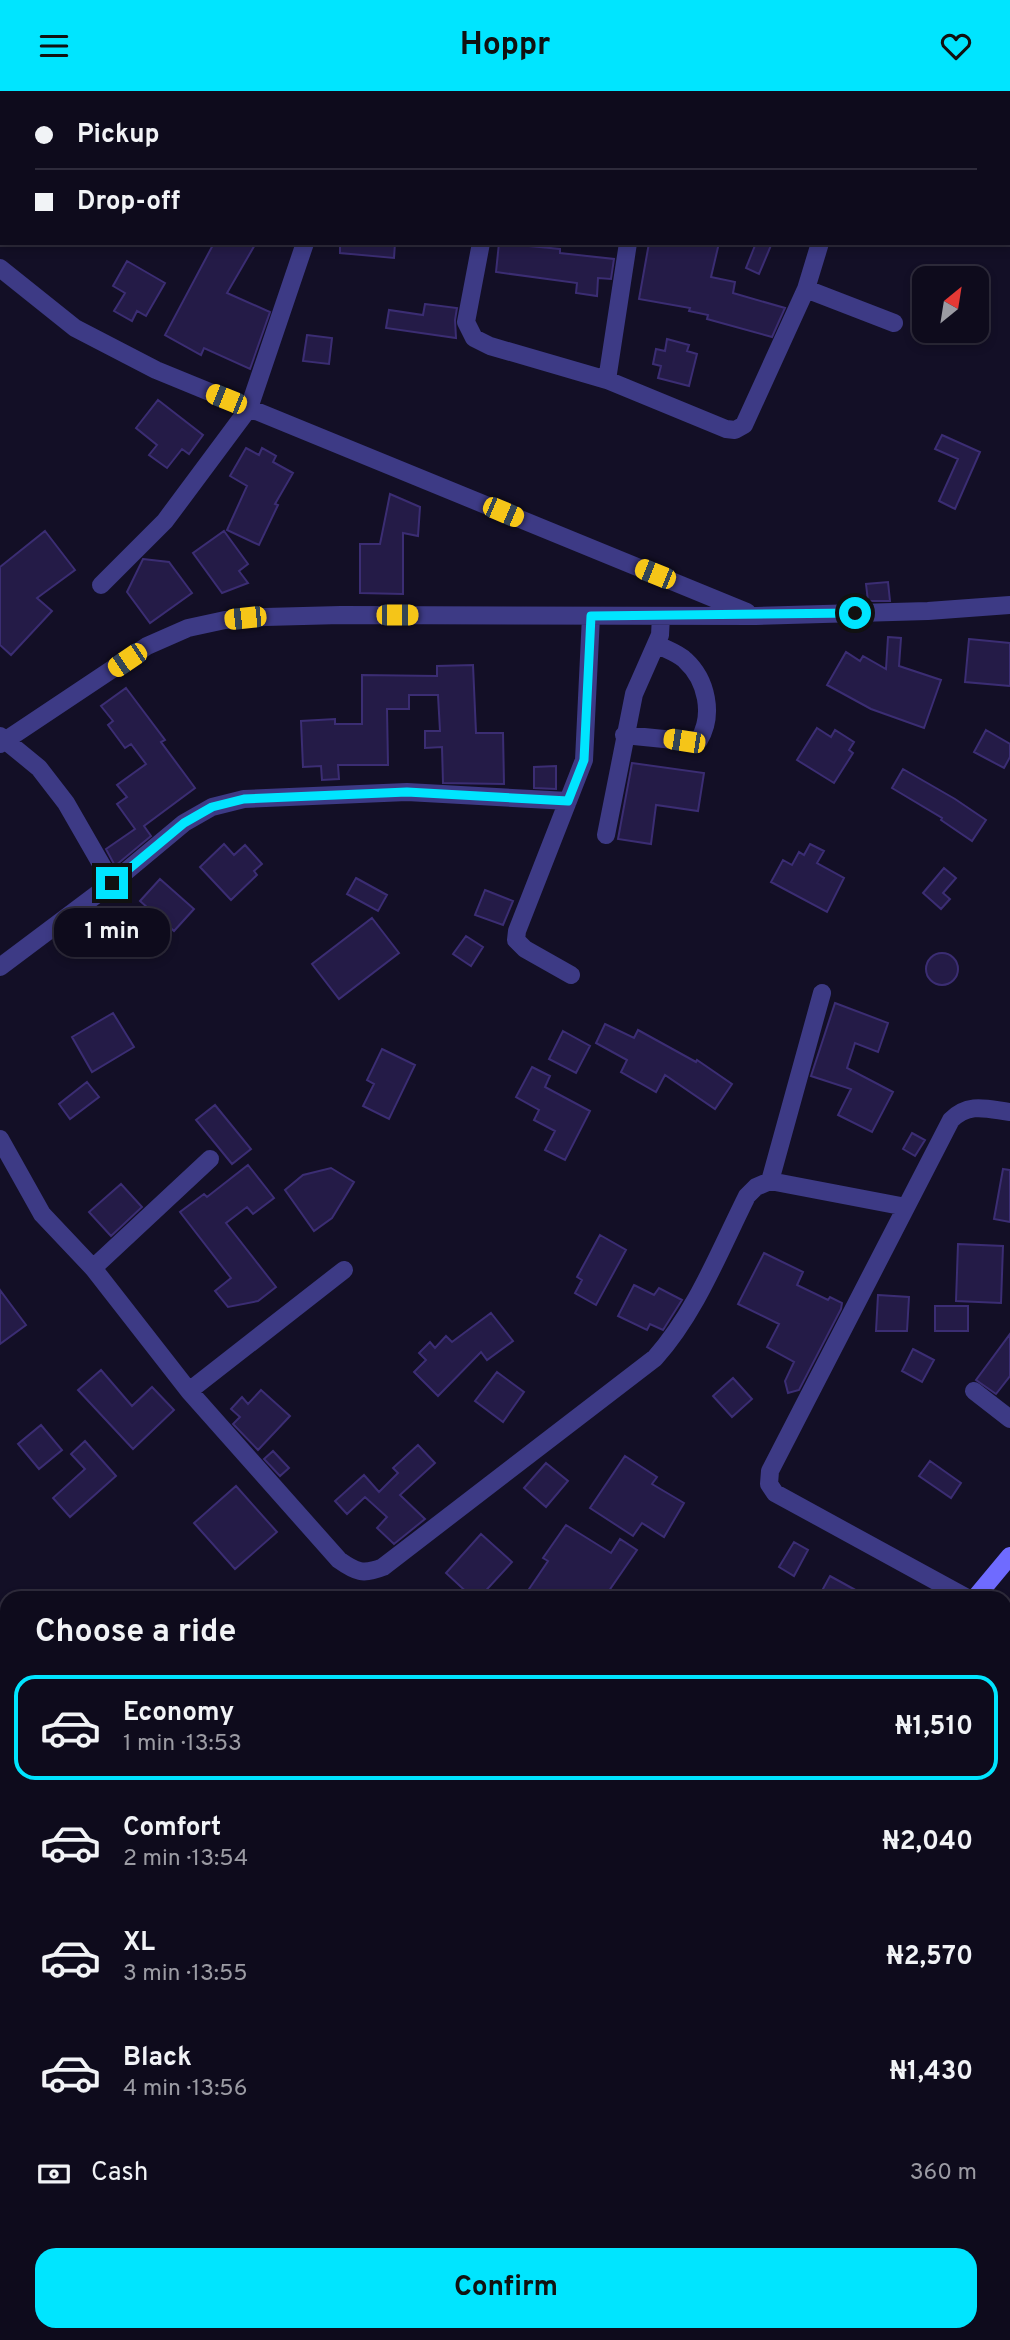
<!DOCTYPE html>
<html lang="en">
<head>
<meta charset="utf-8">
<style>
	body { margin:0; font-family:Overpass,sans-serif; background:#1c1929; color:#f1f3f6; height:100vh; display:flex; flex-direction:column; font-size:26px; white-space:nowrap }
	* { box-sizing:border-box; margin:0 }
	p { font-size:23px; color:#9b9ba3 }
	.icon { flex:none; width:38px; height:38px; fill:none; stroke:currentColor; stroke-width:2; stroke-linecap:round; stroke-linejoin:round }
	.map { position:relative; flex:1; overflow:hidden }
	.sheet { position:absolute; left:0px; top:1500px; width:1012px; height:751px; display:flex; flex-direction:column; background:#0e0b1c; border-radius:21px 21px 0 0; box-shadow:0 4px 10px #0003,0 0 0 2px #2e2b3b }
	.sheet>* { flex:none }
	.guide { position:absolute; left:0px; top:0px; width:1012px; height:154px; box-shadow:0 4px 10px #0003,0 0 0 2px #2e2b3b; display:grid; align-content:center; height:154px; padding:0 35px; background:#0e0b1c }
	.needle { width:46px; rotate:30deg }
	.tools { position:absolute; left:912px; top:175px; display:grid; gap:14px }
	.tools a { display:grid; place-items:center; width:77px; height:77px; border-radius:14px; background:#0e0b1c; box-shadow:0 4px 10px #0003,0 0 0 2px #2e2b3b; font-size:35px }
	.end { position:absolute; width:32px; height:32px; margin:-16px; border:9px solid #00e5ff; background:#111; box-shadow:0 0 0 4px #111 }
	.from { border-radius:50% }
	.bubble { position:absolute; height:49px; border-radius:21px; background:#0e0b1c; box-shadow:0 4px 10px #0003,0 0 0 2px #2e2b3b; font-size:23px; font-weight:700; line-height:49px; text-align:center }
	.car { position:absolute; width:21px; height:42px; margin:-21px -10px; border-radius:9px; box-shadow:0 0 5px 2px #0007; background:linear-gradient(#f5c518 24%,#345 0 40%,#f5c518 0 76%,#345 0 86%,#f5c518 0) }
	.guide b { display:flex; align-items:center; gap:24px; height:66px; font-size:26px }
	.guide b+b { border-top:2px solid #2e2b3b }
	.guide i { width:18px; height:18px; background:#f1f3f6 }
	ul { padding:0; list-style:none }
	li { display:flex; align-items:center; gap:21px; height:105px; margin:0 14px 10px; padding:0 21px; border:4px solid transparent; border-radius:21px }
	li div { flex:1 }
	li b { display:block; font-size:26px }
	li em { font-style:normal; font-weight:700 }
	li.on { border-color:#00e5ff }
	li>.icon { width:63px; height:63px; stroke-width:1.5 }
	h2 { padding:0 35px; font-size:32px; line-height:84px }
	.pay { display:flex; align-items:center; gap:18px; height:77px; padding:0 35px; font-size:26px }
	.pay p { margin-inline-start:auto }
	.button { display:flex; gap:14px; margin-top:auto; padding:14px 35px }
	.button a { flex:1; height:80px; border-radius:21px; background:#00e5ff; color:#111; font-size:28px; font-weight:700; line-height:80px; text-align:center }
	header { display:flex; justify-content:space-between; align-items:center; height:91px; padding:0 35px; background:#00e5ff; color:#111; font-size:32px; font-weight:700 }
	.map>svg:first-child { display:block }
	.building { fill:#241b47; stroke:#3b2d73; stroke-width:2 }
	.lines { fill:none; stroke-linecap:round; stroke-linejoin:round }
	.minor { stroke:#3d3a85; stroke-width:18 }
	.secondary { stroke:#6f6bff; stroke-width:18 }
	.trunk { stroke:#e055d1; stroke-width:19 }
	.route { stroke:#00e5ff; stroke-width:9 }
</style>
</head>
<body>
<header><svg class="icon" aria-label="menu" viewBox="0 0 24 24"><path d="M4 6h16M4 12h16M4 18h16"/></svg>Hoppr<svg class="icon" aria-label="heart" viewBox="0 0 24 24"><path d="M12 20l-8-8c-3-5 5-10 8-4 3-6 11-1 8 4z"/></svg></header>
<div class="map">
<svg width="1010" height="2249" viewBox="0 0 1010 2249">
	<rect width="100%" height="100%" fill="#130f26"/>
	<path class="building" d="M214 152H256L227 202 270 221 250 278 204 257 201 264 165 244Z
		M340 152H395L394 167 340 162Z
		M499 152 560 158V162L614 168 611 188 598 187 597 205 576 202 577 192 496 181Z
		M649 152H719L711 186 735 191 733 202 785 217 772 246 707 228 708 224 689 220 690 217 639 208Z
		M756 152H772L759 183 746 177Z
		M127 170 165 192 146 225 137 220 132 230 114 220 125 202 113 195Z
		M425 213 457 217 455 229 456 247 386 237 389 219 423 224Z
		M307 244 332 247 329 273 303 270Z
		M667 248 689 254 687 260 697 263 689 295 658 287 661 275 653 273 656 258 665 260Z
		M158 309 203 344 189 363 182 358 167 377 149 364 157 354 136 337Z
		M942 344 980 361 955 418 939 410 958 368 935 358Z
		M246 357 259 364 262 357 276 365 273 371 293 382 275 413 278 414 259 454 227 439 247 395 230 385Z
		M390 403 420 416 418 445 403 442V503L360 502V453H380Z
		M45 440 75 479 37 507 52 520 11 564 0 554V476Z
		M224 440 248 473 239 480 248 492 222 502 193 462Z
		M143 468 169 471 192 502 150 532 127 501Z
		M888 491 890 510H868L866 493Z
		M888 546 901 547 899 575 941 589 924 637 871 618 827 594 846 561 860 570 863 565 886 578Z
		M969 548 1010 552V595L965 591Z
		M473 574 476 642H503L504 693 443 692 442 656 425 657V640H440L438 604H409V618H387L388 674H338L339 688 322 689 321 675 303 676 301 630 335 628V633H362V584L437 585V575Z
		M126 597 165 649 161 651 195 697 144 735 151 745 115 775 106 758 135 738 117 713 127 706 117 694 146 673 131 653 125 657 108 634 113 630 101 615Z
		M817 637 831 646 835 639 854 651 849 659 853 662 834 692 797 669Z
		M986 639 1010 653V666L1004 677 974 661Z
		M632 672 704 682 698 720 656 714 651 753 618 748Z
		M556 675V698L534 697V676Z
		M903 678 955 708 986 729 972 750 941 729 942 727 892 697Z
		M224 753 234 764 245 754 262 773 254 780 257 784 231 809 200 776Z
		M810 753 824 760 817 772 844 787 827 821 771 791 783 769 792 774 799 761 804 764Z
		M944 777 956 787 943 802 950 808 941 818 923 802Z
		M356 787 387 804 378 820 347 803Z
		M160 788 194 818 174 840 140 810Z
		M485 799 513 810 503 834 475 824Z
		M372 827 399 862 339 908 312 873Z
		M466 845 483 856 471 875 453 863Z
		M926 878a16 16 0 1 1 32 0a16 16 0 1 1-32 0Z
		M835 912 888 932 878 961 855 952 847 977 893 1001 872 1041 838 1024 851 998 811 985Z
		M113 922 134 956 92 981 72 946Z
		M605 933 634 947 638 939 696 971 697 969 732 993 715 1018 665 984 656 1001 621 981 627 969 596 952Z
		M563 940 590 955 576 982 549 968Z
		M382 958 415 974 389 1028 363 1015 374 993 367 989Z
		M532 976 550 985 545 996 590 1020 565 1069 545 1059 555 1040 534 1029 539 1019 516 1006Z
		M87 991 99 1006 70 1028 59 1013Z
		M215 1014 251 1058 232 1073 196 1029Z
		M912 1042 925 1049 915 1065 903 1058Z
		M248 1074 274 1107 253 1123 247 1116 226 1132 276 1196 258 1210 228 1216 215 1200 231 1187 180 1121 204 1103 207 1106Z
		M331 1077 354 1091 332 1127 314 1140 285 1099 303 1084Z
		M1003 1078 1010 1079V1131L994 1128Z
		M121 1093 142 1116 111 1145 89 1121Z
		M600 1144 626 1159 596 1214 575 1202 582 1189 577 1186Z
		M958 1153 1003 1155 1001 1212 956 1210Z
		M764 1162 803 1181 797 1194 828 1209 830 1206 842 1212 841 1218 799 1299 788 1302 785 1290 794 1271 767 1256 779 1233 738 1213Z
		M634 1194 654 1204 659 1197 682 1209 663 1239 650 1233 647 1239 618 1225Z
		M0 1199 26 1234 0 1253Z
		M878 1204 909 1206 907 1240H876Z
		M935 1215H968V1240H935Z
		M491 1222 513 1250 487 1269 481 1261 438 1305 414 1281 426 1269 419 1262 430 1251 435 1257 446 1245 452 1251Z
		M1010 1243V1285L996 1303 976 1289Z
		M913 1258 934 1269 922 1291 902 1280Z
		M101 1279 132 1315 152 1296 174 1319 133 1358 78 1299Z
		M497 1281 524 1301 503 1331 475 1310Z
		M733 1287 752 1308 732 1326 713 1305Z
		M261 1299 290 1325 258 1359 233 1333 240 1326 231 1318 242 1306 248 1313Z
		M41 1334 62 1359 39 1378 18 1353Z
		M85 1350 116 1385 70 1426 53 1407 85 1378 71 1363Z
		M418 1354 435 1372 400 1404 425 1428 394 1453 377 1437 387 1426 365 1406 347 1423 335 1410 364 1384 379 1401 398 1382 393 1377Z
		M273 1360 289 1377 280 1385 264 1368Z
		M625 1365 657 1386 652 1393 684 1412 664 1446 642 1432 633 1445 590 1417Z
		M930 1370 961 1392 951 1407 919 1385Z
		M546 1372 568 1390 546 1416 524 1397Z
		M236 1395 277 1441 235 1478 194 1432Z
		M566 1434 611 1462 620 1448 637 1459 604 1507H523L548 1470 543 1467Z
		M481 1443 512 1471 479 1507H473L446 1482Z
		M794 1451 808 1459 794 1485 779 1476Z
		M830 1485 870 1507H818Z"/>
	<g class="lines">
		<path class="minor" d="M266 0 275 2
			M6 2 9 0
			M708 2 709 0
			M931 2V0
			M481 152 466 231 474 247 490 255 607 289 726 338 735 339 744 334 806 198 820 152
			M0 177 75 237 156 279 747 521
			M806 198 894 232
			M607 289 628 152
			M101 494 165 430 249 317 305 152
			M624 644 684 650 699 649C714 624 707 589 685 569 678 562 665 558 656 553
			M0 645 39 677 66 712 112 792
			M0 653 147 555 188 537 225 529 265 526 341 524 756 525 928 520 1010 514
			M606 744 634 603 660 544 661 525
			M0 876 112 792 184 732 212 716 244 708 407 701 568 710
			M571 884 525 858 516 849 517 840 584 669 591 525
			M0 1048 42 1123 93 1177 189 1300 339 1469C356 1481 363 1484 383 1476L655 1267C696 1221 719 1161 747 1105L756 1096 770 1090 906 1116
			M770 1090 822 902
			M93 1177 210 1068
			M189 1300 344 1179
			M974 1300 1010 1328
			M967 1507 775 1402 769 1393 770 1380 951 1029C969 1011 987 1018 1010 1021"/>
		<path class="secondary" d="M975 1507 1010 1465
			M147 2249 153 2244"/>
		<path class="trunk" d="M0 2244 4 2249"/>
	</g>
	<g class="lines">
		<path class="route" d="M112 792 184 732 212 716 244 708 407 701 568 710 584 669 591 525 855 522"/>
	</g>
</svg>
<div class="tools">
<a><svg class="needle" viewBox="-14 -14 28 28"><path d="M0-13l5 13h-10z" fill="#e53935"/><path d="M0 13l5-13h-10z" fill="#9b9ba3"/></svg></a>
</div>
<i class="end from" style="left:855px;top:522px"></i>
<i class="end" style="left:112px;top:792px"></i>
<div class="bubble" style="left:54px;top:817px;width:116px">1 min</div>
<i class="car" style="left:226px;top:308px;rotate:292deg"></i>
<i class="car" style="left:503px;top:421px;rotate:113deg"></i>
<i class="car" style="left:655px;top:483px;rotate:292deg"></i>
<i class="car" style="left:397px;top:524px;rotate:90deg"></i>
<i class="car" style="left:245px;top:527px;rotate:264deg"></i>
<i class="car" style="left:127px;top:569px;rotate:236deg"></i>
<i class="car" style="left:684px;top:650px;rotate:279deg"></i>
<div class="guide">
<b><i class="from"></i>Pickup</b>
<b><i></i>Drop-off</b>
</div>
<section class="sheet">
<h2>Choose a ride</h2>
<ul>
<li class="on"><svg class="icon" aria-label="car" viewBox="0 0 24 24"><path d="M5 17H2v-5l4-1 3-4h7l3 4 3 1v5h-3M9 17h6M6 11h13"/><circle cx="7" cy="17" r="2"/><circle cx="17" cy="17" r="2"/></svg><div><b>Economy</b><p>1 min · 13:53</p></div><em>₦1,510</em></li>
<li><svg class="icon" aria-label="car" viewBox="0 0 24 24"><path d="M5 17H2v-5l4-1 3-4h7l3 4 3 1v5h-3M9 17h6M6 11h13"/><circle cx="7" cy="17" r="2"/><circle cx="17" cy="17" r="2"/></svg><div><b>Comfort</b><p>2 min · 13:54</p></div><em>₦2,040</em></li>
<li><svg class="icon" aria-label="car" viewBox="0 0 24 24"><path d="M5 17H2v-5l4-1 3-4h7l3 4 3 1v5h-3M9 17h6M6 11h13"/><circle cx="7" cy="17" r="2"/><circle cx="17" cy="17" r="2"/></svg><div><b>XL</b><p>3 min · 13:55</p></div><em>₦2,570</em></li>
<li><svg class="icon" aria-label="car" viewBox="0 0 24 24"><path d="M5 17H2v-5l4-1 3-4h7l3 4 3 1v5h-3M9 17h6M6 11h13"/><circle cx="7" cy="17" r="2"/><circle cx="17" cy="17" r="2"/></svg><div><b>Black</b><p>4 min · 13:56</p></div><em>₦1,430</em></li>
</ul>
<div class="pay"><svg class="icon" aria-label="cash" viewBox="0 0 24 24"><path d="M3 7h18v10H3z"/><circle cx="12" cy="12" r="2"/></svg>Cash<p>360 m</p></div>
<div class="button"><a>Confirm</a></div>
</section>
</div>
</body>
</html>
